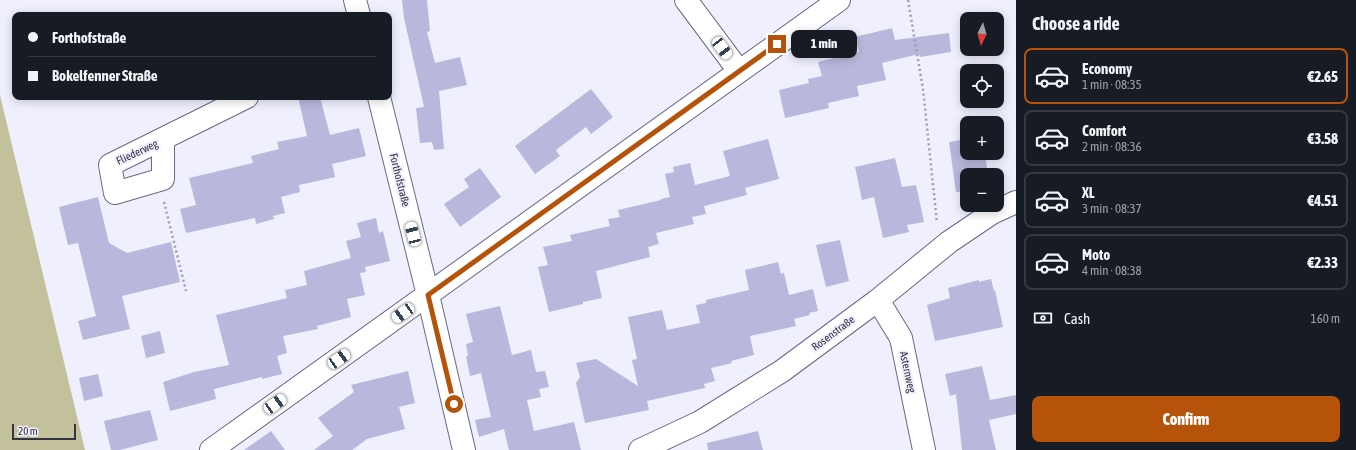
<!DOCTYPE html>
<html lang="en">
<head>
<meta charset="utf-8">
<style>
	body { margin:0; font-family:"Asap Condensed",sans-serif; background:#20242c; color:#f1f3f6; height:100vh; display:flex; flex-direction:column; font-size:15px; white-space:nowrap }
	* { box-sizing:border-box; margin:0 }
	p { font-size:13px; color:#9ea1a6 }
	.icon { flex:none; width:22px; height:22px; fill:none; stroke:currentColor; stroke-width:2; stroke-linecap:round; stroke-linejoin:round }
	.map { position:relative; flex:1; overflow:hidden }
	.sheet { display:flex; flex-direction:column; background:#171b24; width:340px }
	.sheet>* { flex:none }
	.hud { position:absolute; left:12px; top:12px; width:380px; height:88px; border-radius:8px; box-shadow:0 2px 10px #0003; display:grid; align-content:center; height:88px; padding:0 16px; background:#171b24 }
	.needle { width:26px; rotate:185deg }
	.tools { position:absolute; left:960px; top:12px; display:grid; gap:8px }
	.tools a { display:grid; place-items:center; width:44px; height:44px; border-radius:8px; background:#171b24; box-shadow:0 2px 10px #0003; font-size:20px }
	.scale { position:absolute; left:12px; bottom:10px; width:64px; box-sizing:border-box; padding-left:4px; border:2px solid #333341; border-top:0; font-size:11px; line-height:14px; white-space:nowrap; color:#333341; -webkit-text-stroke:3px #efeffe; paint-order:stroke }
	.end { position:absolute; width:18px; height:18px; margin:-9px; border:5px solid #b45309; background:#fff; box-shadow:0 0 0 2px #fff }
	.from { border-radius:50% }
	.bubble { position:absolute; height:28px; border-radius:8px; background:#171b24; box-shadow:0 2px 10px #0003; font-size:13px; font-weight:800; line-height:28px; text-align:center }
	.car { position:absolute; width:12px; height:24px; margin:-12px -6px; border-radius:5px; box-shadow:0 0 3px 1px #0007; background:linear-gradient(#fff 24%,#345 0 40%,#fff 0 76%,#345 0 86%,#fff 0) }
	.hud b { display:flex; align-items:center; gap:14px; height:38px; font-size:15px }
	.hud b+b { border-top:1px solid #363941 }
	.hud i { width:10px; height:10px; background:#f1f3f6 }
	ul { padding:0; list-style:none }
	li { display:flex; align-items:center; gap:12px; height:56px; margin:0 8px 6px; padding:0 8px; border:2px solid #363941; border-radius:8px }
	li div { flex:1 }
	li b { display:block; font-size:15px }
	li em { font-style:normal; font-weight:800 }
	li.current { border-color:#b45309 }
	li>.icon { width:36px; height:36px; stroke-width:1.5 }
	h2 { padding:0 16px; font-size:18px; line-height:48px }
	.pay { display:flex; align-items:center; gap:10px; height:44px; padding:0 16px; font-size:15px }
	.pay p { margin-inline-start:auto }
	.action { display:flex; gap:8px; margin-top:auto; padding:8px 16px }
	.action a { flex:1; height:46px; border-radius:8px; background:#b45309; color:#fff; font-size:16px; font-weight:800; line-height:46px; text-align:center }
	main { display:flex; flex:1; min-height:0 }
	.map>svg:first-child { display:block }
	.forest { fill:#c3c19b }
	.building { fill:#b8b8dc }
	.lines { fill:none; stroke-linecap:round; stroke-linejoin:round }
	.minor-casing { stroke:#686988; stroke-width:24 }
	.path { stroke:#9d9dab; stroke-width:2.5; stroke-dasharray:2 3; stroke-linecap:butt }
	.minor { stroke:#fff; stroke-width:22 }
	.route { stroke:#b45309; stroke-width:5 }
	.labels { text-anchor:middle; dominant-baseline:central; stroke-width:4; stroke-linejoin:round; paint-order:stroke }
	.street-label { font-size:11px; fill:#333341; stroke:#efeffe }
</style>
</head>
<body>
<main>
<div class="map">
<svg width="1016" height="450" viewBox="0 0 1016 450">
	<rect width="100%" height="100%" fill="#efeffe"/>
	<path class="forest" d="M0 95 85 450H0Z"/>
	<path class="building" d="M402 0H427L430 31 427 32 435 63 460 57 467 85 439 91 444 149 434 150 432 142 420 143 416 108 424 107 404 18Z
		M892 28 895 40 949 33 951 52 920 57 919 54 882 63 886 80 857 86 859 96 828 103 829 108 785 118 779 90 809 83 808 79 822 76 818 62 859 52 855 37Z
		M591 89 613 117 591 134 586 127 556 150 560 156 535 174 515 146Z
		M298 97H320L330 135 359 128 366 156 332 164 335 177 299 185 300 192 281 197 285 213 273 216 274 219 256 224 255 218 186 233 180 209 196 205 189 178 253 163 251 156 279 149 277 142 307 136Z
		M768 139 779 179 745 188 747 195 704 206 706 214 692 217 694 224 656 233 659 244 648 247 650 257 596 271 602 298 583 302V304L549 312 538 267 548 265 543 247 572 241 570 235 610 226 608 219 620 217 618 210 661 200V199L670 197 665 174 674 172 673 167 690 163 695 185 730 176 723 151Z
		M967 139V153H985L988 175H967V191L956 192 949 142Z
		M895 158 902 187 916 185 924 222 907 225 909 232 883 238 874 197 862 200 855 167Z
		M480 168 501 197 460 227 444 204 469 187 464 179Z
		M98 197 109 243 127 253 171 242 180 282 122 296 130 329 83 340 78 321 96 316 78 243 68 245 59 207Z
		M376 218 379 233 383 231 390 261 365 267 366 272 360 273 365 295 347 299 351 317 317 326 318 329 283 336 287 353 277 356 282 374 262 379V377L214 389 216 399 170 411 163 382 194 372 229 365 216 315 287 298 285 290 307 285 304 271 351 258 346 241 361 237 357 223Z
		M840 240 849 281 826 287 816 245Z
		M778 262 781 274 784 273 789 295 813 289 818 311 809 313 810 315 794 319 796 326 750 336 754 355 731 361 732 363 711 368 715 381 704 384 705 388 647 401 649 410 585 423 576 383 580 377 576 363 596 359 638 386 632 360 637 359 628 317 662 310 667 330 700 323 696 305 706 303V300L749 290 745 270Z
		M991 279 994 291 995 290 1003 327 935 341 927 305 950 298 948 288 979 280V282Z
		M500 306 512 355 531 350 536 372 545 371 549 387 539 389 541 397 527 400 534 431 574 422 581 450H509L504 429 479 437 475 420 491 417 481 373 470 376 466 356H468L466 344 473 342 466 314Z
		M160 331 165 353 146 358 141 336Z
		M982 366 990 400 1016 395V414L989 420 996 450H962L956 394 950 396 945 374Z
		M408 371 415 403 399 407 405 429 367 439 352 450H314L333 436 318 418 354 392 351 385Z
		M98 374 103 396 84 401 79 378Z
		M150 410 158 440 120 450H111L104 421Z
		M271 431 285 450H244Z
		M758 431 763 450H708L707 443Z"/>
	<g class="lines">
		<g class="minor-casing">
			<path id="minor" d="M355 0 359 15
				M686 0 739 71
				M379 97 428 295 464 450
				M163 140V179L115 193 110 165 247 97
				M878 300 901 338 924 450
				M211 450 839 0
				M640 450 700 422 782 371 878 300 949 242 992 213 1016 202"/>
		</g>
		<path class="path" d="M908 0 923 89 937 223
			M164 202 186 291"/>
		<use href="#minor" class="minor"/>
	</g>
	<g class="lines">
		<path class="route" d="M454 404 428 295 777 44"/>
	</g>
	<g class="labels">
		<g class="street-label">
			<text transform="translate(137 152) rotate(-25)">Fliederweg</text>
			<text transform="translate(400 180) rotate(76)">Forthofstraße</text>
			<text transform="translate(833 333) rotate(-37)">Rosenstraße</text>
			<text transform="translate(908 372) rotate(78)">Asternweg</text>
		</g>
	</g>
</svg>
<div class="tools">
<a><svg class="needle" viewBox="-14 -14 28 28"><path d="M0-13l5 13h-10z" fill="#e53935"/><path d="M0 13l5-13h-10z" fill="#9ea1a6"/></svg></a>
<a><svg class="icon" aria-label="locate" viewBox="0 0 24 24"><circle cx="12" cy="12" r="6"/><path d="M12 2v4M12 18v4M2 12h4M18 12h4"/></svg></a>
<a>+</a>
<a>−</a>
</div>
<div class="scale">20 m</div>
<i class="end from" style="left:454px;top:404px"></i>
<i class="end" style="left:777px;top:44px"></i>
<div class="bubble" style="left:791px;top:30px;width:66px">1 min</div>
<i class="car" style="left:722px;top:48px;rotate:143deg"></i>
<i class="car" style="left:413px;top:234px;rotate:346deg"></i>
<i class="car" style="left:403px;top:313px;rotate:235deg"></i>
<i class="car" style="left:339px;top:359px;rotate:55deg"></i>
<i class="car" style="left:275px;top:404px;rotate:55deg"></i>
<div class="hud">
<b><i class="from"></i>Forthofstraße</b>
<b><i></i>Bokelfenner Straße</b>
</div>
</div>
<section class="sheet">
<h2>Choose a ride</h2>
<ul>
<li class="current"><svg class="icon" aria-label="car" viewBox="0 0 24 24"><path d="M5 17H2v-5l4-1 3-4h7l3 4 3 1v5h-3M9 17h6M6 11h13"/><circle cx="7" cy="17" r="2"/><circle cx="17" cy="17" r="2"/></svg><div><b>Economy</b><p>1 min · 08:35</p></div><em>€2.65</em></li>
<li><svg class="icon" aria-label="car" viewBox="0 0 24 24"><path d="M5 17H2v-5l4-1 3-4h7l3 4 3 1v5h-3M9 17h6M6 11h13"/><circle cx="7" cy="17" r="2"/><circle cx="17" cy="17" r="2"/></svg><div><b>Comfort</b><p>2 min · 08:36</p></div><em>€3.58</em></li>
<li><svg class="icon" aria-label="car" viewBox="0 0 24 24"><path d="M5 17H2v-5l4-1 3-4h7l3 4 3 1v5h-3M9 17h6M6 11h13"/><circle cx="7" cy="17" r="2"/><circle cx="17" cy="17" r="2"/></svg><div><b>XL</b><p>3 min · 08:37</p></div><em>€4.51</em></li>
<li><svg class="icon" aria-label="car" viewBox="0 0 24 24"><path d="M5 17H2v-5l4-1 3-4h7l3 4 3 1v5h-3M9 17h6M6 11h13"/><circle cx="7" cy="17" r="2"/><circle cx="17" cy="17" r="2"/></svg><div><b>Moto</b><p>4 min · 08:38</p></div><em>€2.33</em></li>
</ul>
<div class="pay"><svg class="icon" aria-label="cash" viewBox="0 0 24 24"><path d="M3 7h18v10H3z"/><circle cx="12" cy="12" r="2"/></svg>Cash<p>160 m</p></div>
<div class="action"><a>Confirm</a></div>
</section>
</main>
</body>
</html>
